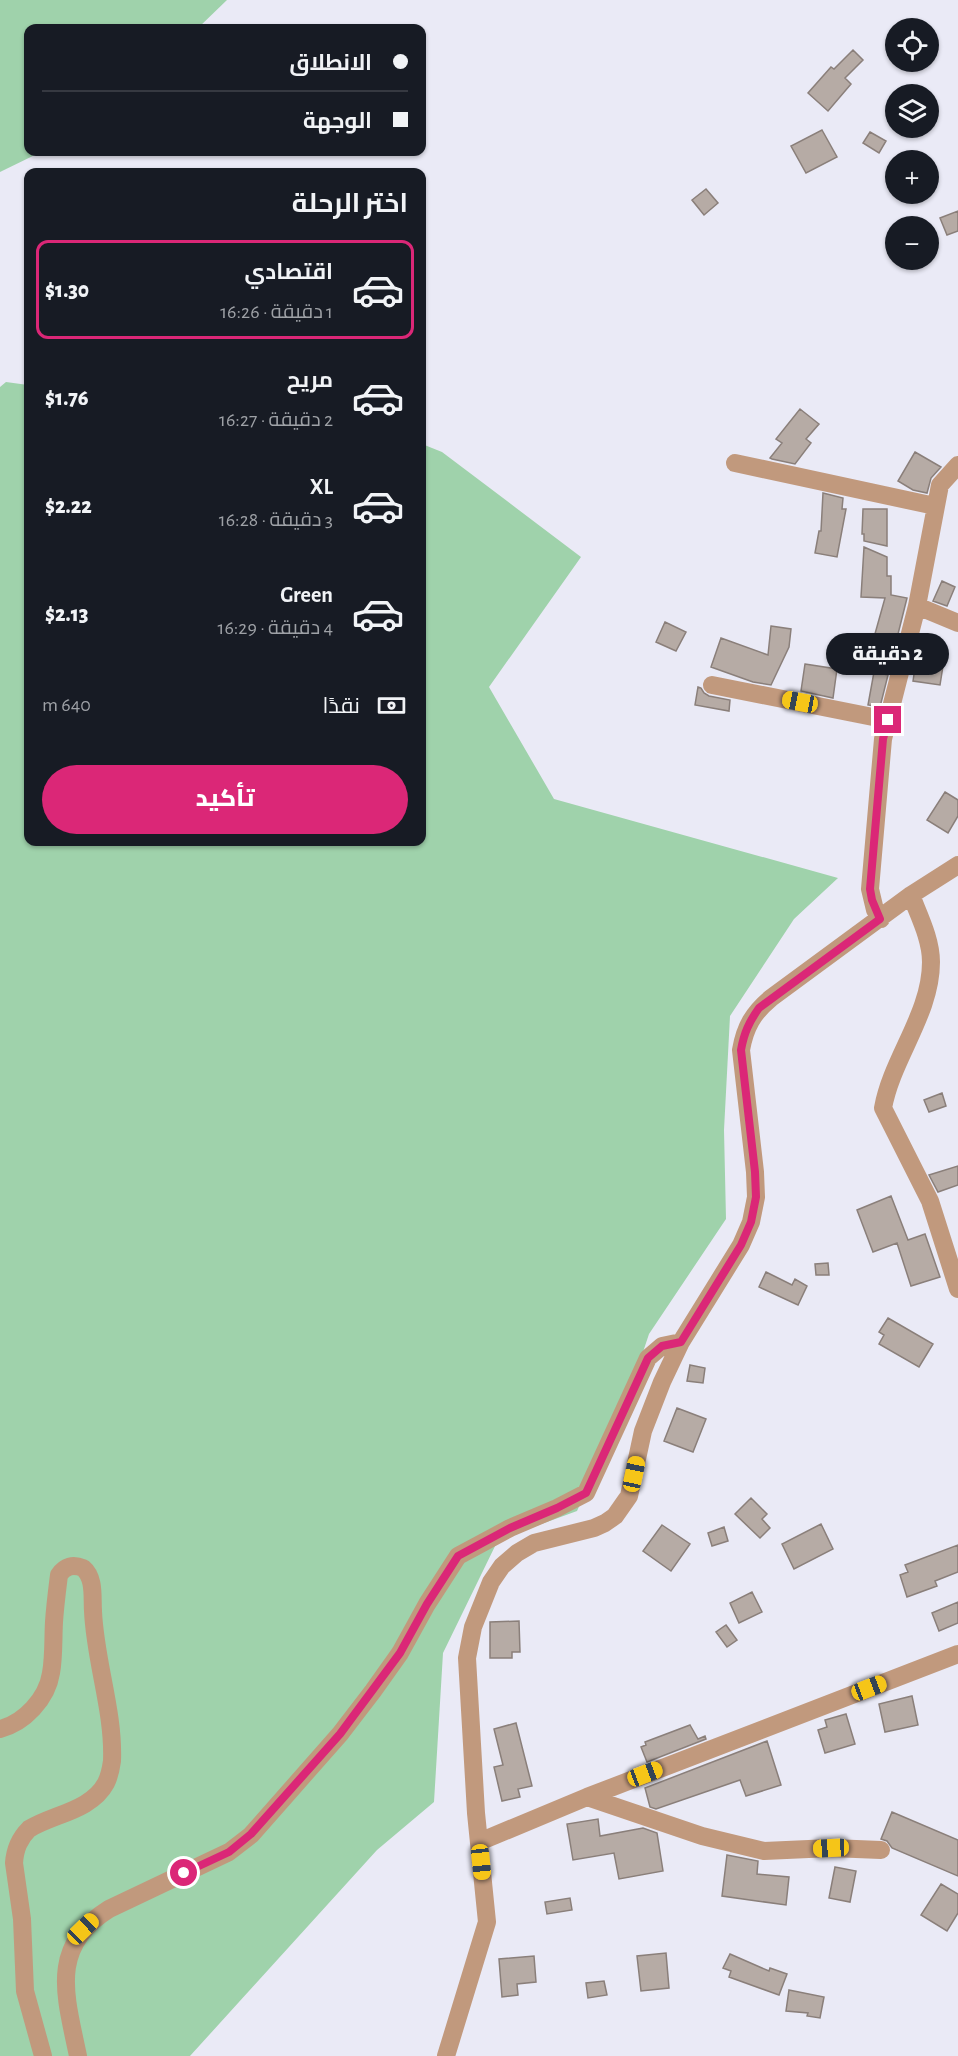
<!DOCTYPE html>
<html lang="ar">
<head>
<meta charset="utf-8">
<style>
	body { margin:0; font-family:"Alegreya Sans",Cairo,sans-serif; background:#20242c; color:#f1f3f6; direction:rtl; height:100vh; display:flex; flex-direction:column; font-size:22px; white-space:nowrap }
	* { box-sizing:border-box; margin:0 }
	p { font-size:20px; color:#9ea1a6 }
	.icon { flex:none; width:33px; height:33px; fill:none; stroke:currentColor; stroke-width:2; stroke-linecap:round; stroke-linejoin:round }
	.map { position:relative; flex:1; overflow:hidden; direction:ltr }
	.panel { position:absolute; left:24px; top:168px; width:402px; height:678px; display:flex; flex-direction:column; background:#171b24; border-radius:12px; box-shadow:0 2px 4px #0004; direction:rtl }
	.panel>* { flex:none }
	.banner { position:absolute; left:24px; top:24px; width:402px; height:132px; border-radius:12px; box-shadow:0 2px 4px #0004; direction:rtl; display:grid; align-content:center; height:132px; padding:0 18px; background:#171b24 }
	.fabs { position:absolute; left:885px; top:18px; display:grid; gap:12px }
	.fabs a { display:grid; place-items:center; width:54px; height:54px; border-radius:50%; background:#171b24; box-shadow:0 2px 4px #0004; font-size:30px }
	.end { position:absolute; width:27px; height:27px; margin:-14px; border:8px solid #db2777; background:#fff; box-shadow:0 0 0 3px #fff }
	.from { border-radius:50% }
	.bubble { position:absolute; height:42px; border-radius:21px; background:#171b24; box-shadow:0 2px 4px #0004; font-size:20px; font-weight:800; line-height:42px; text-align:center; direction:rtl }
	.car { position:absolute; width:18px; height:36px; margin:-18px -9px; border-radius:8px; box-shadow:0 0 4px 2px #0007; background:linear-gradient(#f5c518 24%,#345 0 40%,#f5c518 0 76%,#345 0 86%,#f5c518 0) }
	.banner b { display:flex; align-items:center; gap:21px; height:57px; font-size:22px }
	.banner b+b { border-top:2px solid #363941 }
	.banner i { width:15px; height:15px; background:#f1f3f6 }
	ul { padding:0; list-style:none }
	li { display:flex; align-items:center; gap:18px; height:99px; margin:0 12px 9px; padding:0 6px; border:3px solid transparent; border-radius:12px }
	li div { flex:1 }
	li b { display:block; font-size:22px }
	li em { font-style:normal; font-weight:800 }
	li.active { border-color:#db2777 }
	li>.icon { width:54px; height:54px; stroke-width:1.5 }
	h2 { padding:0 18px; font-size:27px; line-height:72px }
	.pay { display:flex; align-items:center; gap:15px; height:66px; padding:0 18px; font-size:22px }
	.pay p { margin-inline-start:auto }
	.button { display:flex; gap:12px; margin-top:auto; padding:12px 18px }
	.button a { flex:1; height:69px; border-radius:36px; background:#db2777; color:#fff; font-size:24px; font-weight:800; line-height:69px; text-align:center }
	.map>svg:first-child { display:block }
	.green { fill:#9fd2ab }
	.building { fill:#b6aba5; stroke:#8a7f7a; stroke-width:1.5 }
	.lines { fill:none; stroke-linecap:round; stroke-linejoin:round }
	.minor { stroke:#c1997d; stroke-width:18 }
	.route { stroke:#db2777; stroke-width:8 }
</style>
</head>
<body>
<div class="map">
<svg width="958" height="2056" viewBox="0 0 958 2056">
	<rect width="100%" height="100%" fill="#eaeaf6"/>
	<path class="green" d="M0 0H227L198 28H28V152H41L0 172Z
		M6 382 28 385V842H422V444L442 452 581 557 489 687 554 799 838 878 794 919 730 1016 724 1130 726 1219 649 1334 627 1400 577 1511 498 1540 443 1653 434 1802 377 1850 190 2056H0V387Z"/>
	<path class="building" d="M853 50 863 60 845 78 851 84 828 111 808 93 831 67 834 69Z
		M822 130 837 157 806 173 791 146Z
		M870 132 886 141 879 153 863 143Z
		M706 189 718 203 704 215 692 200Z
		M958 211V231L947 235 940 218Z
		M800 409 819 424 806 439 811 443 795 464 772 459 770 458 782 443 776 439Z
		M915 452 941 467 931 478 927 493 913 490 898 481Z
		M823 493 843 498 842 509H846L837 557 815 553 819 531H821Z
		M863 509H887V546L864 541V534H862Z
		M864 547 887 557V576H891V595L907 598 895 646 873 641 885 598 861 597Z
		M942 581 955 587 947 606 933 601Z
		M665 622 686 632 676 651 656 642Z
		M771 626 791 629 789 647 771 685 753 682 711 667 721 638 768 655Z
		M919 642 946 647 940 685 913 681Z
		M805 664 837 669 833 698 801 691Z
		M874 672 888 675 880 707 868 705Z
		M698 687 701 688 704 693 709 696 730 700 729 711 695 705Z
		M945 792 958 800V816L948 833 927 820Z
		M942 1093 946 1106 929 1112 924 1100Z
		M958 1166V1185L938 1192 929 1175Z
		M891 1196 908 1240 925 1234 940 1277 911 1286 897 1243 873 1252 857 1210Z
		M828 1263 829 1275H816L815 1264Z
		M766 1272 792 1285 795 1279 807 1286 798 1305 759 1287Z
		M888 1318 933 1344 919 1367 879 1344 884 1335 879 1332Z
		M690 1365 705 1368 703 1383 687 1381Z
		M677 1408 706 1419 693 1452 664 1441Z
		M751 1498 767 1514 762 1519 770 1528 760 1538 735 1514Z
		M821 1524 833 1549 794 1569 782 1544Z
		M662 1525 690 1544 671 1571 643 1551Z
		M724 1527 728 1541 712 1546 708 1533Z
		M958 1545V1572L935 1581 937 1586 907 1597 900 1575 908 1572 905 1565Z
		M752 1592 762 1612 739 1623 730 1603Z
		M958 1602V1623L939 1631 932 1613Z
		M519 1621 520 1652H512V1658H490V1622Z
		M726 1625 737 1640 727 1647 716 1632Z
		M912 1696 918 1725 885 1732 879 1704Z
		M846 1714 855 1744 825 1753 818 1730 827 1727 825 1720Z
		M516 1723 532 1786 518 1789 520 1797 502 1801 494 1767 503 1765 494 1729Z
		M690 1725 698 1739 705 1736 706 1739 647 1762 641 1747 646 1745 645 1742Z
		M767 1741 781 1785 746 1796 740 1780 656 1809 650 1807 645 1788Z
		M892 1812 958 1840V1876L892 1848 887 1841 881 1839Z
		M598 1819 600 1836 643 1828 657 1833 663 1871 619 1879 614 1853 573 1860 567 1824Z
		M727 1855 758 1861 757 1874 789 1877 786 1905 722 1896Z
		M835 1867 856 1871 850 1902 829 1898Z
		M941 1884 958 1894V1913L947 1931 921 1915Z
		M570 1898 572 1910 547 1914 545 1902Z
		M666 1953 669 1988 641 1991 637 1956Z
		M730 1954 769 1971 770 1968 787 1974 779 1995 729 1977 731 1971 723 1968Z
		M534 1956 536 1982 517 1984 518 1995 502 1997 499 1959Z
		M604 1981 607 1995 588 1998 586 1983Z
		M789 1990 824 1997 820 2018 807 2016 808 2013 786 2011Z"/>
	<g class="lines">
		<path class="minor" d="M735 463 935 506
			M917 606 958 623
			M712 685 888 720
			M911 895C919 916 931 939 931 962 931 1014 892 1058 883 1108L930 1201 958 1289
			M881 919 875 910 870 889 883 739 917 606 940 485 958 465
			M0 1729C24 1723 47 1699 51 1673 54 1657 53 1639 54 1622 55 1606 57 1591 59 1575 65 1566 73 1564 83 1568 95 1578 92 1597 93 1611 95 1661 114 1711 112 1761 111 1768 109 1777 106 1783 91 1811 53 1814 29 1829 19 1839 15 1849 14 1863L22 1919 25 1991 43 2056
			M587 1797 702 1836 764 1851 831 1848 881 1850
			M479 1842 587 1797 958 1654
			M78 2056C66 1997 48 1947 109 1909L229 1852 251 1835 340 1734 373 1691 400 1653 427 1604 458 1556 510 1528 557 1508 586 1493 648 1358 662 1346 681 1342
			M446 2056 487 1922 476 1813 467 1658 473 1627 491 1582 502 1566 517 1553 534 1543 594 1528 605 1523 615 1516 629 1496 643 1431 662 1382 681 1342 741 1245 751 1222 756 1197 755 1172 741 1050C745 1027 753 1013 771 998L911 895 958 865"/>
	</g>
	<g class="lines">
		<path class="route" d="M184 1873 229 1852 251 1834 340 1734 400 1653 427 1604 458 1556 510 1528 557 1508 586 1493 648 1358 662 1346 681 1342 741 1245 751 1222 756 1197 755 1172 741 1050C744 1033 749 1022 759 1008L880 919 872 900 870 889 883 739 888 720"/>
	</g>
</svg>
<div class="fabs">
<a><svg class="icon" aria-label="locate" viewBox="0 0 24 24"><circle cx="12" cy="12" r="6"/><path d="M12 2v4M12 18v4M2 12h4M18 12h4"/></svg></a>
<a><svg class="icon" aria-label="layers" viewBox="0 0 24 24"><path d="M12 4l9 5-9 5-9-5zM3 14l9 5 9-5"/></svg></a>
<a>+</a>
<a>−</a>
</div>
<i class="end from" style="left:184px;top:1873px"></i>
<i class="end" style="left:888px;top:720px"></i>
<div class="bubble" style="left:826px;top:633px;width:123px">2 دقيقة</div>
<i class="car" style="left:800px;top:702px;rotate:281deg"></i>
<i class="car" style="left:634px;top:1474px;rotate:12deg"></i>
<i class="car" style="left:869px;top:1688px;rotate:69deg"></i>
<i class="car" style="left:645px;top:1774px;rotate:69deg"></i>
<i class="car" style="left:831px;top:1848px;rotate:267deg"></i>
<i class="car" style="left:481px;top:1862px;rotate:174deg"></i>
<i class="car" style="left:83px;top:1929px;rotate:46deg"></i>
<div class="banner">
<b><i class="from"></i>الانطلاق</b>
<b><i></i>الوجهة</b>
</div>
<section class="panel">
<h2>اختر الرحلة</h2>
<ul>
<li class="active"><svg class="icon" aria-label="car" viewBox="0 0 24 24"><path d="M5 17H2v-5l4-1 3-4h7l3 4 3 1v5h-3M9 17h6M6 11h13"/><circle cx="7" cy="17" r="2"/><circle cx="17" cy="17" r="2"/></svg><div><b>اقتصادي</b><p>1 دقيقة · 16:26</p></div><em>$1.30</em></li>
<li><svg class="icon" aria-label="car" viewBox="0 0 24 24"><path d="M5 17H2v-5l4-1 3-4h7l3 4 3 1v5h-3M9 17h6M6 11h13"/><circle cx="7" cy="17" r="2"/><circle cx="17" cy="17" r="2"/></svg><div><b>مريح</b><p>2 دقيقة · 16:27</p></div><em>$1.76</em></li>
<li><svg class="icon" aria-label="car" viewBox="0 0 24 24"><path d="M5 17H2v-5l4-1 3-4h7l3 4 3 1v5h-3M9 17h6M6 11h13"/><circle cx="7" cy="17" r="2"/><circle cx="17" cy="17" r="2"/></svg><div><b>XL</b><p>3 دقيقة · 16:28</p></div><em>$2.22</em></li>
<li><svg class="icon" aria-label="car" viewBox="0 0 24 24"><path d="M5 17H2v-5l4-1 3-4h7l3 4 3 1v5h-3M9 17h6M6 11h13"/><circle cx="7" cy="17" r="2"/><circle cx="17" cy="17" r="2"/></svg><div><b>Green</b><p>4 دقيقة · 16:29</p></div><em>$2.13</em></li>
</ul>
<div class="pay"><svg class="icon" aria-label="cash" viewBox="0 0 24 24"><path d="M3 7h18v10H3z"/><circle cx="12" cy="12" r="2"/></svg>نقدًا<p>640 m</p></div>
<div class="button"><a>تأكيد</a></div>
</section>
</div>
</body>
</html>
